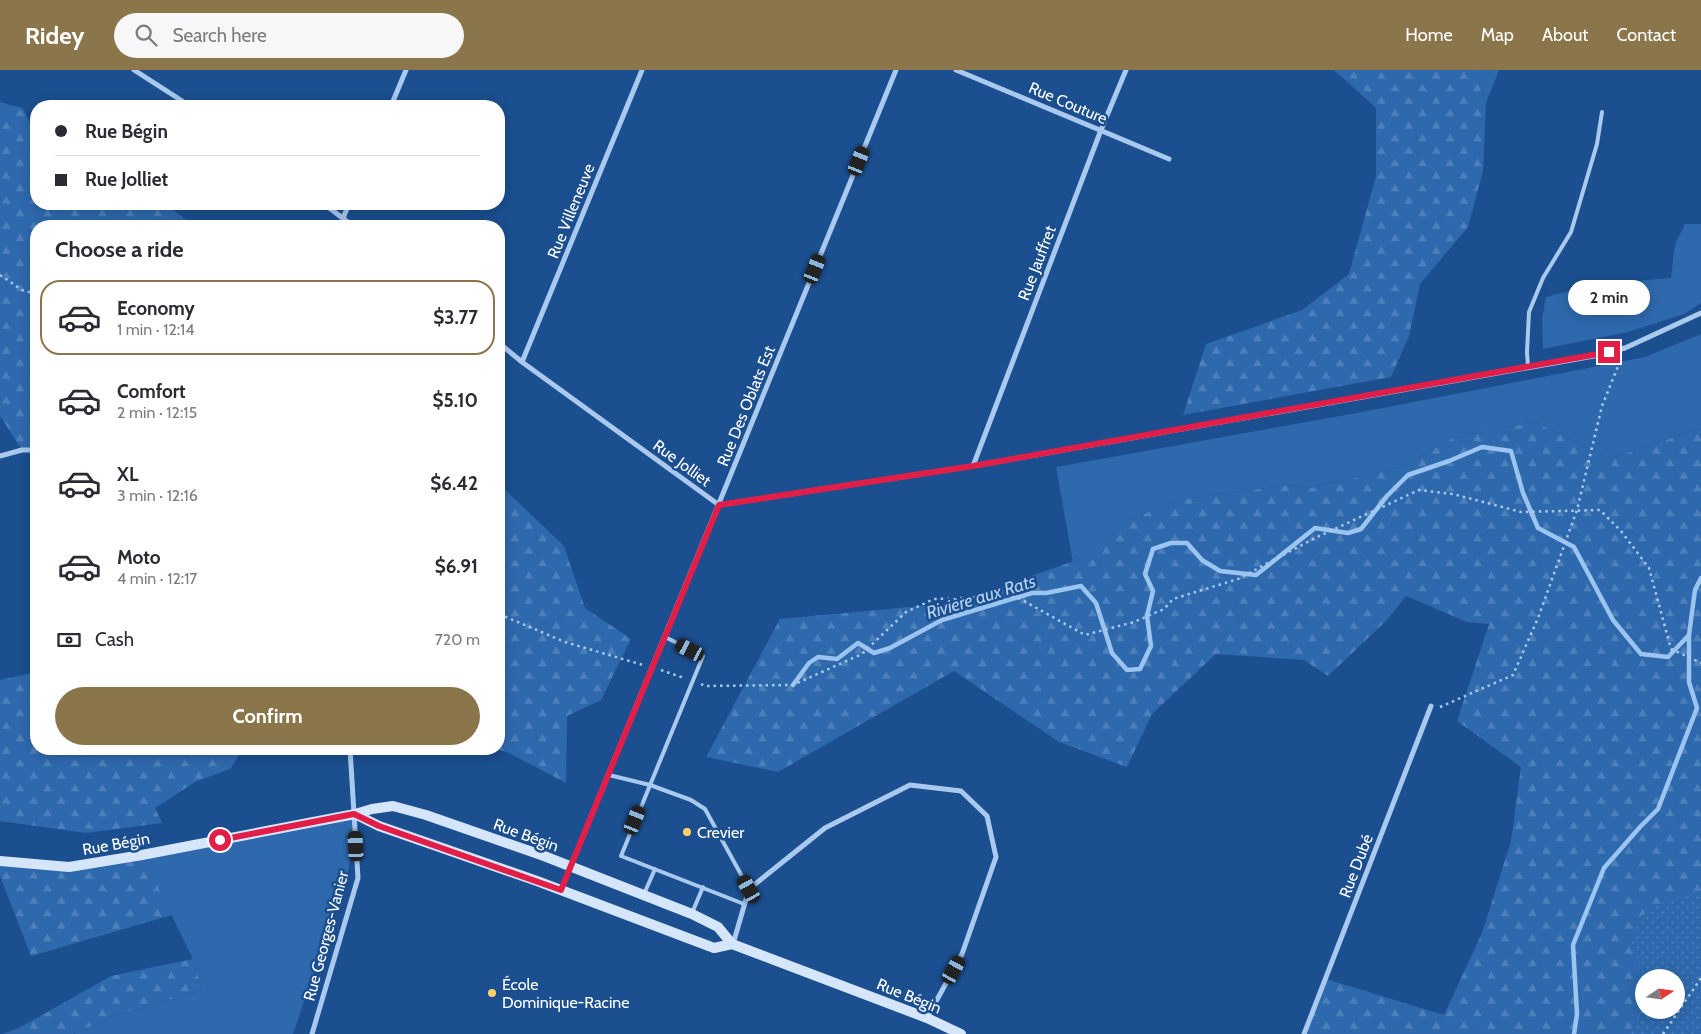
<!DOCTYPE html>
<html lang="en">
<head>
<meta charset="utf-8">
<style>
	body { margin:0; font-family:Cabin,sans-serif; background:#f7f7f7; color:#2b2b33; height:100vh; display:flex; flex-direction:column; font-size:19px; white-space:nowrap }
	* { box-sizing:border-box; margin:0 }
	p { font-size:16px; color:#7c7c81 }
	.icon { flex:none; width:28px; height:28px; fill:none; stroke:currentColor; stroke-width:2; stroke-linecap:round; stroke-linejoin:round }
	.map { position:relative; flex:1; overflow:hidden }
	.details { position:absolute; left:30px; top:150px; width:475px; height:535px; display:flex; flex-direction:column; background:#fff; border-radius:20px; box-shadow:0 2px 12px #0003 }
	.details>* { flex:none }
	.top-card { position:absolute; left:30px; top:30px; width:475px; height:110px; border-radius:20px; box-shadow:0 2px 12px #0003; display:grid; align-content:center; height:110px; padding:0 25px; background:#fff }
	.needle { width:32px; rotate:77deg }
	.tools { position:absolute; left:1635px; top:899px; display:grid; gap:10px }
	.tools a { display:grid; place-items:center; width:50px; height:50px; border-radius:50%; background:#fff; box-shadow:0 2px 12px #0003; font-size:25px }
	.end { position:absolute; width:22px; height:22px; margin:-11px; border:6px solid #e11d48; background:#fff; box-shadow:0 0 0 2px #fff }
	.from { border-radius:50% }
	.bubble { position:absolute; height:35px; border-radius:18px; background:#fff; box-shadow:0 2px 12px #0003; font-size:16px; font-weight:700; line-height:35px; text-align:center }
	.car { position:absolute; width:15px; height:30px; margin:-15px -8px; border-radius:6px; box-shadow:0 0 4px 1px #0007; background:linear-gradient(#222 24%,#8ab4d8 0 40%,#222 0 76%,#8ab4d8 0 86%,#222 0) }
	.top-card b { display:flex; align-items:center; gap:18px; height:48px; font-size:19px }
	.top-card b+b { border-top:1px solid #e1e1e2 }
	.top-card i { width:12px; height:12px; background:#2b2b33 }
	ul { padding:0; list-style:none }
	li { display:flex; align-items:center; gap:15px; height:75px; margin:0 10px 8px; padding:0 15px; border:2px solid transparent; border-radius:20px }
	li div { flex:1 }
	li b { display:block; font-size:19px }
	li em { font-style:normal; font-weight:700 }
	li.selected { border-color:#8a764a }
	li>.icon { width:45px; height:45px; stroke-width:1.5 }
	h2 { padding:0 25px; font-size:22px; line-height:60px }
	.pay { display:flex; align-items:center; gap:12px; height:55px; padding:0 25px; font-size:19px }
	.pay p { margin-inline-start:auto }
	.primary-button { display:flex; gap:10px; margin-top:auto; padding:10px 25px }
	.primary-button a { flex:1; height:58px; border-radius:30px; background:#8a764a; color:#fff; font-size:20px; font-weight:700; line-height:58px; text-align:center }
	header { display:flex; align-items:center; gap:30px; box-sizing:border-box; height:70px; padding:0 25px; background:#8a764a; color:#fff }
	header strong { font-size:24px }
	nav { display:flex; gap:28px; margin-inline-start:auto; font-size:18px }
	.search { width:350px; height:45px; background:#f7f7f7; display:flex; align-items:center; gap:12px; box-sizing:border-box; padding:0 18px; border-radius:28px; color:#7c7c81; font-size:19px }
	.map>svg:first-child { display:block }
	.grass { fill:#2e69ad }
	.forest { fill:url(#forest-firs); fill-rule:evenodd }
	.park { fill:url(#park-dots) }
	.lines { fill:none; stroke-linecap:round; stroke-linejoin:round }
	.stream { stroke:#9cc4f0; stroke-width:4.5 }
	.path { stroke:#a9c9ee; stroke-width:2.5; stroke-dasharray:2.5 4; stroke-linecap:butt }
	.lane { stroke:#a9c9ee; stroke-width:4 }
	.street { stroke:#a9c9ee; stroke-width:5 }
	.secondary { stroke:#d6e6fa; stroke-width:10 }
	.route { stroke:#e11d48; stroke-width:6 }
	.poi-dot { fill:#ffd166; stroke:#1b4f8f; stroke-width:2 }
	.labels { text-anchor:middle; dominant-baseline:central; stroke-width:5; stroke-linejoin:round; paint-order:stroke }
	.street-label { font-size:16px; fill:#fff; stroke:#1b4f8f }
	.poi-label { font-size:16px; fill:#fff; stroke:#1b4f8f; text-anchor:start }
	.water-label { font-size:18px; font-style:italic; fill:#b5d3f5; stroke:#1b4f8f }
</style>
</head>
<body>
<header>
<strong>Ridey</strong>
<div class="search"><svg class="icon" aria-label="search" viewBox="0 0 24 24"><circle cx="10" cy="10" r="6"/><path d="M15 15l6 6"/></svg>Search here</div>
<nav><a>Home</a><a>Map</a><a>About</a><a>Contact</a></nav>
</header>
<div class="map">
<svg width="1701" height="964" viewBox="0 0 1701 964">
	<defs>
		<pattern id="forest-firs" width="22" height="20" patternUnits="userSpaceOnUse" patternTransform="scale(1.25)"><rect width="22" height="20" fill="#2e69ad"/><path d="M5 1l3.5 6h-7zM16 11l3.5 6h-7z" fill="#4d80b9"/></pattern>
		<pattern id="park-dots" width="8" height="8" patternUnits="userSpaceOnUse" patternTransform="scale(1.25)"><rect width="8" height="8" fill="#2e69ad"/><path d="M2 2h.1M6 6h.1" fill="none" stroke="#4d80b9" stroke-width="1.8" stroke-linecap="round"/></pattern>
	</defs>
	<rect width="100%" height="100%" fill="#1b4f8f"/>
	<path class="grass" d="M1473 0H1499L1486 33Z
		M1685 154H1701V233L1684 244 1628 262 1543 279 1542 249 1546 227 1593 215 1671 208 1675 174Z
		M1701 264V358L1609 389 1535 352 1453 368 1401 397 1309 418 1289 415 1184 429 1119 453 1104 481 1073 492 1056 397 1362 342 1645 287Z
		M355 744 349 798 293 964H73L114 946 202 920 193 889 142 785Z"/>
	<path class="forest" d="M1334 0H1473L1486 33 1483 101 1468 157 1420 214 1409 266 1391 307 1183 345 1206 274 1302 240 1349 204 1376 106V38Z
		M0 31 2 33 23 38 36 67V134H110L116 138 134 134H166L194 156H36V380H22L0 346Z
		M1535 352 1609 389 1701 358V964H1304L1326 909 1444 945 1482 863 1511 771 1521 697 1457 651 1489 554 1467 552 1406 526 1386 551 1328 606 1304 590 1216 584 1152 644 1127 697 1059 672 954 601 778 702 706 687 780 549 953 533 1103 481 1119 453 1184 429 1289 415 1310 418 1401 397 1453 368ZM1644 908H1676V940H1644Z
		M499 414 564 476 585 538 631 569 601 630 567 646 566 713 507 682 496 679H499Z
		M36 602V679H243L230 699 195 712 155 738 162 753 86 763 0 751V610Z
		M142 785 172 845 31 886 0 806V791L69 797Z
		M193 889 202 920 114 946 73 964H2L19 958 111 906Z"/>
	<path class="park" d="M1701 820V964H1628L1644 937V940H1676V908L1644 907 1631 872 1638 848 1661 833Z"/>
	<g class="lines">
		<path class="stream" d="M793 615 809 593 818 587 837 589 858 573 874 583 890 578 942 550 1032 523H1046L1081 516 1096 533 1112 583 1127 600 1140 599 1151 576 1147 546 1153 521 1145 504 1153 479 1171 473H1187L1202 490 1220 501 1256 505 1315 458 1348 463 1361 459 1387 426 1408 405 1449 391 1482 377 1511 381 1523 423 1538 458 1574 477 1613 550 1641 584 1668 587 1689 565
			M1574 964 1577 944 1573 875 1604 798 1640 757 1658 739 1697 638 1689 612V565L1695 520 1701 508"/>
		<path class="path" d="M0 205 22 220 36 224
			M499 544 565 572 643 595
			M661 600 684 608
			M701 614 705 616 793 615 862 584 906 542 934 529 1015 526 1085 565 1134 552 1164 539 1173 529 1238 509 1315 468 1419 420 1453 424 1521 442 1600 440 1621 461 1649 498 1671 579 1701 593
			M1440 637 1513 605 1538 548 1577 440 1602 336 1621 289
			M1663 964 1701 908"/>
		<path class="lane" d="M1528 297 1527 282 1529 242 1543 208 1571 162 1597 74 1602 42
			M665 567 703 586 621 786 744 834
			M609 705 650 715 691 730 705 739 749 819
			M644 824 655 799
			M692 843 703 817"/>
		<path class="street" d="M134 0 190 36
			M956 0 1169 89
			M391 36 406 0
			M324 134 353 156
			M343 148 349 134
			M499 273 522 292 719 435 973 396 1594 286 1625 278 1701 243
			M522 292 642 0
			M0 386 22 380H36
			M973 396 1101 60 1126 0
			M561 820 896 0
			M733 874 749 819 825 758 910 715 961 721 987 746 996 787 962 884 927 948
			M312 964 358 808 350 679
			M1304 964 1431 636"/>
		<path class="secondary" d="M355 744 379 756 537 811 714 878 732 874
			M0 791 69 797 142 785 355 744 372 739 393 736 426 745 544 786 692 844 718 857 732 874 927 948 961 964"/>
	</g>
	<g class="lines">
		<path class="route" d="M220 770 354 744 379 756 561 820 719 435 973 396 1609 282"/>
	</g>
	<g class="poi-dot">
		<circle cx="687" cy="762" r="5"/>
		<circle cx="492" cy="923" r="5"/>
	</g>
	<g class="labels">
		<g class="street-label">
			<text transform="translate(1068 33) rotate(23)">Rue Couture</text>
			<text transform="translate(571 141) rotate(-68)">Rue Villeneuve</text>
			<text transform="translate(1037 193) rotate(-69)">Rue Jauffret</text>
			<text transform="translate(746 336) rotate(-68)">Rue Des Oblats Est</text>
			<text transform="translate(682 393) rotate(36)">Rue Jolliet</text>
			<text transform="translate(526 765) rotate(20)">Rue Bégin</text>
			<text transform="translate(116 774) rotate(-10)">Rue Bégin</text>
			<text transform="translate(1356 796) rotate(-69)">Rue Dubé</text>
			<text transform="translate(326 866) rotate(-75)">Rue Georges-Vanier</text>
			<text transform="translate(909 926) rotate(22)">Rue Bégin</text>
		</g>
		<g class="poi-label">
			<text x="697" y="762">Crevier</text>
			<text x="502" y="914">École<tspan x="502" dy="18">Dominique-Racine</tspan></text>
		</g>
		<g class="water-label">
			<text transform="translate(981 527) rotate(-17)">Rivière aux Rats</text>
		</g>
	</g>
</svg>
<div class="tools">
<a><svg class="needle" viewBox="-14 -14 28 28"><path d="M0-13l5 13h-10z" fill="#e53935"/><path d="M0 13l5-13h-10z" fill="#7c7c81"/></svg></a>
</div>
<i class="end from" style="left:220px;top:770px"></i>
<i class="end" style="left:1609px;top:282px"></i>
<div class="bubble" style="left:1568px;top:210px;width:82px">2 min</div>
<i class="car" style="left:859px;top:91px;rotate:22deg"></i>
<i class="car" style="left:815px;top:199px;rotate:22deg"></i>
<i class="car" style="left:690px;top:580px;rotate:297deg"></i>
<i class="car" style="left:635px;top:750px;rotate:22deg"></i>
<i class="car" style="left:356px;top:776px;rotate:357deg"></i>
<i class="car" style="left:749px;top:819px;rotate:331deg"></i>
<i class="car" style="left:954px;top:900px;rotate:29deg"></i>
<div class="top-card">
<b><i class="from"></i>Rue Bégin</b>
<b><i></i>Rue Jolliet</b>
</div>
<section class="details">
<h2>Choose a ride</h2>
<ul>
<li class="selected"><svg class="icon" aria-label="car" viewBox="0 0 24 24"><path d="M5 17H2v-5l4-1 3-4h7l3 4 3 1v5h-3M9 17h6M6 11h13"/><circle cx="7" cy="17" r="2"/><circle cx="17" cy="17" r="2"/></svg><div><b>Economy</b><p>1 min · 12:14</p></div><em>$3.77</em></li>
<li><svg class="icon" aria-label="car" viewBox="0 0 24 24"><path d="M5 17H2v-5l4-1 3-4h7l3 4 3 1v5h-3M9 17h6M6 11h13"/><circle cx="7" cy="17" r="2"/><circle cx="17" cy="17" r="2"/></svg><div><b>Comfort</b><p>2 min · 12:15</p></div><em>$5.10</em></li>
<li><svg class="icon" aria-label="car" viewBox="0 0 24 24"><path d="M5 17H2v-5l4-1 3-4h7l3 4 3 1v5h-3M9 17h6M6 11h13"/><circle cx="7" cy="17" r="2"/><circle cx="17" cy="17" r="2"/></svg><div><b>XL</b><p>3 min · 12:16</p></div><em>$6.42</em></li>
<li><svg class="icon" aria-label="car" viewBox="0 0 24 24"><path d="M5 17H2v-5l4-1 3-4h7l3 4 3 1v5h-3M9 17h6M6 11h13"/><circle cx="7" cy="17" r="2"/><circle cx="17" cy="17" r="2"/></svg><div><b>Moto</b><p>4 min · 12:17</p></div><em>$6.91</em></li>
</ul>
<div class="pay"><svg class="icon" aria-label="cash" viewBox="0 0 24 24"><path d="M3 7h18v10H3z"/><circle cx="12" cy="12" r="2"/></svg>Cash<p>720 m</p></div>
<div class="primary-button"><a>Confirm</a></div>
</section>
</div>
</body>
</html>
